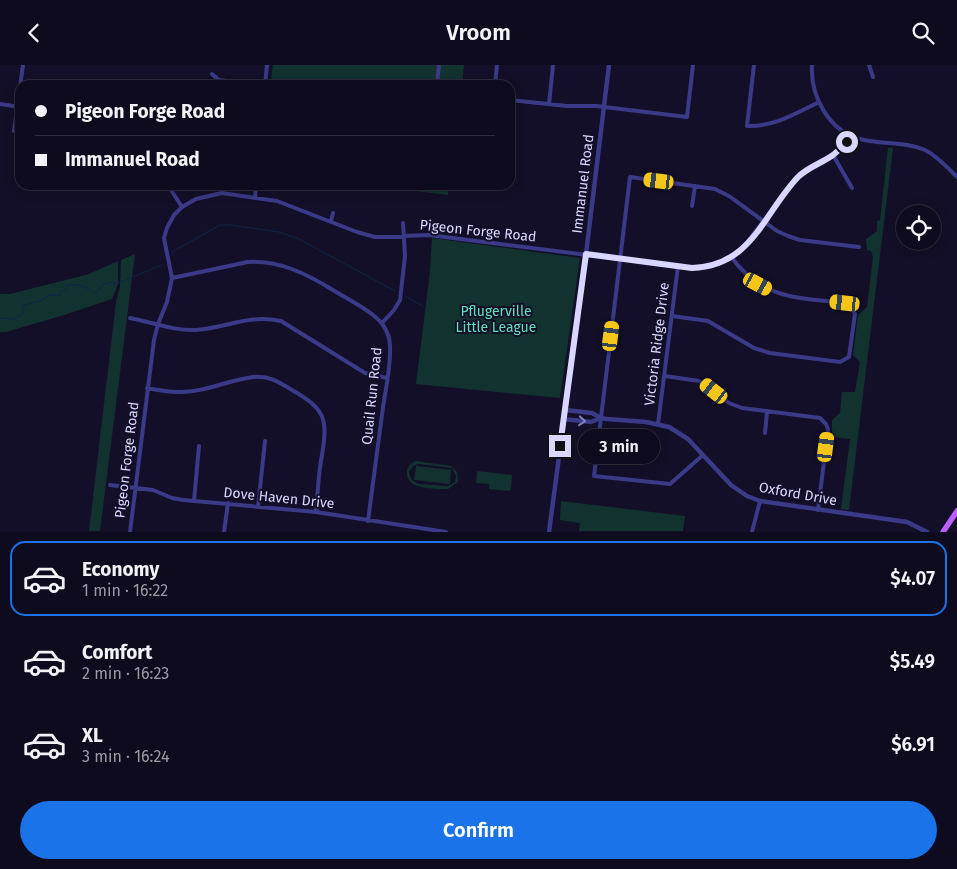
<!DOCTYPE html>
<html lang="en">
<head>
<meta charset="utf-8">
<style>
	body { margin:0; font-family:"Fira Sans",sans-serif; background:#171427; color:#f1f3f6; height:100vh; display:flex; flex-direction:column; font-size:19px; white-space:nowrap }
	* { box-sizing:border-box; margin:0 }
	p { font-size:16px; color:#9b9ba4 }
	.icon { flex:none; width:28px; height:28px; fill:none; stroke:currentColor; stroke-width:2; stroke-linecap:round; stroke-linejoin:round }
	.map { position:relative; height:467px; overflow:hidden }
	.drawer { display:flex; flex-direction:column; background:#0e0b1e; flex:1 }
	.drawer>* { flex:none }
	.hud { position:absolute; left:15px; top:15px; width:500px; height:110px; border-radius:15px; box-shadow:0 2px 12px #0003,0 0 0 1px #2e2b3c; display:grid; align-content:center; height:110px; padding:0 20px; background:#0e0b1e }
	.controls { position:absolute; left:896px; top:140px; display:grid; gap:10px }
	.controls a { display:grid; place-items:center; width:45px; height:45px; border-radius:50%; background:#0e0b1e; box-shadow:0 2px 12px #0003,0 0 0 1px #2e2b3c; font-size:25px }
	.end { position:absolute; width:22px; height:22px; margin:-11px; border:6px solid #d9d6ff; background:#111; box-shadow:0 0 0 2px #111 }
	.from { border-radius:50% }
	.bubble { position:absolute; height:35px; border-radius:18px; background:#0e0b1e; box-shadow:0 2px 12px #0003,0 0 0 1px #2e2b3c; font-size:16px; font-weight:600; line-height:35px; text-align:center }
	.car { position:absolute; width:15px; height:30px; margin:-15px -8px; border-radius:6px; box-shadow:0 0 4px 1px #0007; background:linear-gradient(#f5c518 24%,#345 0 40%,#f5c518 0 76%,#345 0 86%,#f5c518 0) }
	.hud b { display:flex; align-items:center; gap:18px; height:48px; font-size:19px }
	.hud b+b { border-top:1px solid #2e2b3c }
	.hud i { width:12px; height:12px; background:#f1f3f6 }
	ul { padding:9px 0 0; list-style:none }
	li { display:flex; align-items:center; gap:15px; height:75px; margin:0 10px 8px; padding:0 10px; border:2px solid transparent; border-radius:15px }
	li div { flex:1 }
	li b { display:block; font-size:19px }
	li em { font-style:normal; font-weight:600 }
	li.current { border-color:#1a73e8 }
	li>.icon { width:45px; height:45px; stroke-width:1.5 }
	.action { display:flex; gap:10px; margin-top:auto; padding:10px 20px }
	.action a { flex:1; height:58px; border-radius:30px; background:#1a73e8; color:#fff; font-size:20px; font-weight:600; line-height:58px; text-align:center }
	header { display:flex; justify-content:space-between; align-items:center; height:65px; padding:0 20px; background:#0e0b1e; font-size:22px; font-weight:600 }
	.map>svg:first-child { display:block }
	.green { fill:#123230; fill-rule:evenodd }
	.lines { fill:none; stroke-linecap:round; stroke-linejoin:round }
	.stream { stroke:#0b254b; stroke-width:1 }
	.minor { stroke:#3a3a88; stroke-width:4 }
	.tertiary { stroke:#3a3a88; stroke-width:4.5 }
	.primary { stroke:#bc5dff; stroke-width:5.5 }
	.oneway { stroke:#8280be }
	.route { stroke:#d9d6ff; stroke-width:6 }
	.labels { text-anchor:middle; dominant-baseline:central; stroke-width:4; stroke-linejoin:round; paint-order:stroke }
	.street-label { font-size:14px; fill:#d9d6ff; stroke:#130f28 }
	.park-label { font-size:14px; fill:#5fe2bc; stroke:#130f28 }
</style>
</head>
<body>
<header><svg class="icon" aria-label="back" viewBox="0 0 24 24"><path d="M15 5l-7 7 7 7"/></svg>Vroom<svg class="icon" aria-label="search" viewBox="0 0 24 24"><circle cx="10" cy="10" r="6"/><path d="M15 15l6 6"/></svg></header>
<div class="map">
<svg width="957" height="467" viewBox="0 0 957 467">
	<rect width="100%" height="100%" fill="#130f28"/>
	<path class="green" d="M273 0H464L462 20H270Z
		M888 83H893L849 445 841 444 850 374 832 372V355L840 348 842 327H855L860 297 853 290 858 250 867 242 873 192 871 186 867 185 866 174 877 166V156L880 155Z
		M367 120H449L448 130Z
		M432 173 580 193 560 333 416 319 430 206Z
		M135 189 100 466H89L116 237 120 222 121 195Z
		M118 196V219L112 234 61 251 6 267H0V229H10L89 209Z
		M416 396 451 401 457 407 458 417 448 424C436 424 406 425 407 408 407 401 411 398 416 396ZM419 399 452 403 456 411 455 417 448 421 418 419 411 414 409 407 414 400Z
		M416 401 451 405 450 419 414 415Z
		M477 406 512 410 511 424 509 426 489 424V419L476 418Z
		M561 436 685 451 683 466H579L580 458 560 455Z"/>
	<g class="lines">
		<path class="stream" d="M172 187 220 160H230L279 167 299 174 395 226
			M405 231 423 241
			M0 253 13 254 23 249 22 241 42 235 50 230H60L61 226 66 224 67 220C78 218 86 222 94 228L99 225 103 219 113 217 115 219 162 200"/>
		<path class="minor" d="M754 0 747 61C773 62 795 49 819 37
			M812 0C810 31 829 66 860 74 881 80 905 76 925 85 937 91 948 103 957 112
			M869 0 873 12
			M212 9 219 15 260 20
			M265 20 267 0
			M437 20 439 0
			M495 20 497 0
			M510 35 567 41H596L687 52 693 0
			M0 39 20 42
			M549 39 553 0
			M14 66 23 0
			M833 90 852 123
			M171 125 182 142
			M255 133 256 120
			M692 141 695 121
			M331 156 333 148
			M172 213 248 197C279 195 307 209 333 225 347 234 374 247 383 260 387 266 390 274 390 281 391 301 386 323 383 342 378 380 373 418 368 456
			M672 251 708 256 754 283 770 288 840 297 849 292 855 249 850 240 845 238C798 233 762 234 732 193
			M130 253C151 257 174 266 196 265 228 263 247 249 281 256L365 308 387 313
			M382 258 394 245 400 235 405 191 403 158
			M665 311 699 316 729 338 742 343 820 353 826 359 828 364 818 445
			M147 323C157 325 168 327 178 327 203 328 228 315 253 312 268 310 279 317 292 325 325 344 328 353 322 390 318 409 318 429 316 447
			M658 359 678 201
			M765 368 767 347
			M703 390 670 419 594 411 630 112 715 124 729 131 777 166 788 171 800 175 859 182
			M110 420 153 425 172 433 183 435 316 447 446 467
			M194 436 199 381
			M258 442 265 376
			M130 467 154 275 158 259 167 237 172 213 164 173 167 163 174 150 182 142 196 134 222 128 277 136 357 167 375 172 429 170 683 202C705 204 723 200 740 186L799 111 833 90 852 71
			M224 467 228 438
			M752 467 760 436"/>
		<path class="tertiary" d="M565 345 592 348 601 353
			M563 354 591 357 601 353 607 354 646 357 669 362 688 374 731 420 747 431 760 436 907 457 927 467
			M549 467 586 189 609 0"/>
		<path class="primary" d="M943 467 957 446"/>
	</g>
	<defs><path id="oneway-chevron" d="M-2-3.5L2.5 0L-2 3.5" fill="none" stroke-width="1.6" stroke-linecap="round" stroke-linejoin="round" transform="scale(1.25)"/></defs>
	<use class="oneway" href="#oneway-chevron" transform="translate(582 356) rotate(5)"/>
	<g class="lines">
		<path class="route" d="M560 381 586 189 692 203C752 201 763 149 798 112 808 102 822 98 833 90 838 86 843 81 847 77"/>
	</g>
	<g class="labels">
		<g class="street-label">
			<text transform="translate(583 119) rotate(-83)">Immanuel Road</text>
			<text transform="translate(478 166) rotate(6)">Pigeon Forge Road</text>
			<text transform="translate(657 279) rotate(-83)">Victoria Ridge Drive</text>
			<text transform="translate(372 331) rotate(-84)">Quail Run Road</text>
			<text transform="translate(127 395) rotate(-83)">Pigeon Forge Road</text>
			<text transform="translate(798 429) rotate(10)">Oxford Drive</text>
			<text transform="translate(279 433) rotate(6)">Dove Haven Drive</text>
		</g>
		<g class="park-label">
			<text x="496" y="246">Pflugerville<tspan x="496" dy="16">Little League</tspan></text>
		</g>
	</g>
</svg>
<div class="controls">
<a><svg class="icon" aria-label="locate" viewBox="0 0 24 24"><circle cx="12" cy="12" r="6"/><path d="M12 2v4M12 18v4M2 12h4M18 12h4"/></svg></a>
</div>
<i class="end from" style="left:847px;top:77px"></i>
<i class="end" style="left:560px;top:381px"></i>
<div class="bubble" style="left:578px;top:364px;width:82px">3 min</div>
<i class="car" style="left:659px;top:116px;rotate:277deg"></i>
<i class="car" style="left:758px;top:219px;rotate:118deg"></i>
<i class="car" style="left:845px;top:238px;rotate:276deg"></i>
<i class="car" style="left:611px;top:271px;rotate:7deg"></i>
<i class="car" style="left:714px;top:326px;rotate:308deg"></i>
<i class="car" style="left:826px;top:382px;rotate:7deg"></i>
<div class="hud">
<b><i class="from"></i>Pigeon Forge Road</b>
<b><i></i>Immanuel Road</b>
</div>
</div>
<section class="drawer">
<ul>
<li class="current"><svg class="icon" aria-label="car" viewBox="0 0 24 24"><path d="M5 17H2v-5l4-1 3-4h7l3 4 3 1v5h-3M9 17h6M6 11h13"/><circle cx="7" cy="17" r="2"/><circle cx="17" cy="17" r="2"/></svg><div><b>Economy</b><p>1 min · 16:22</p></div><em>$4.07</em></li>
<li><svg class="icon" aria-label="car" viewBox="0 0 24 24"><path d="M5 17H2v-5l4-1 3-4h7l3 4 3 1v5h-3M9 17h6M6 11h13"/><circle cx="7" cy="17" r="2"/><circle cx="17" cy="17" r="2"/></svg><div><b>Comfort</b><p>2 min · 16:23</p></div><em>$5.49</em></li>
<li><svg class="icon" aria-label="car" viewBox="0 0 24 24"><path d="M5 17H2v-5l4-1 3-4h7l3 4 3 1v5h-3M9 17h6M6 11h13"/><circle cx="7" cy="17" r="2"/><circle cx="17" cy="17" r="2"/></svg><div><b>XL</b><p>3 min · 16:24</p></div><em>$6.91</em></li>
</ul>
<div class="action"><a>Confirm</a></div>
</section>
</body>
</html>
